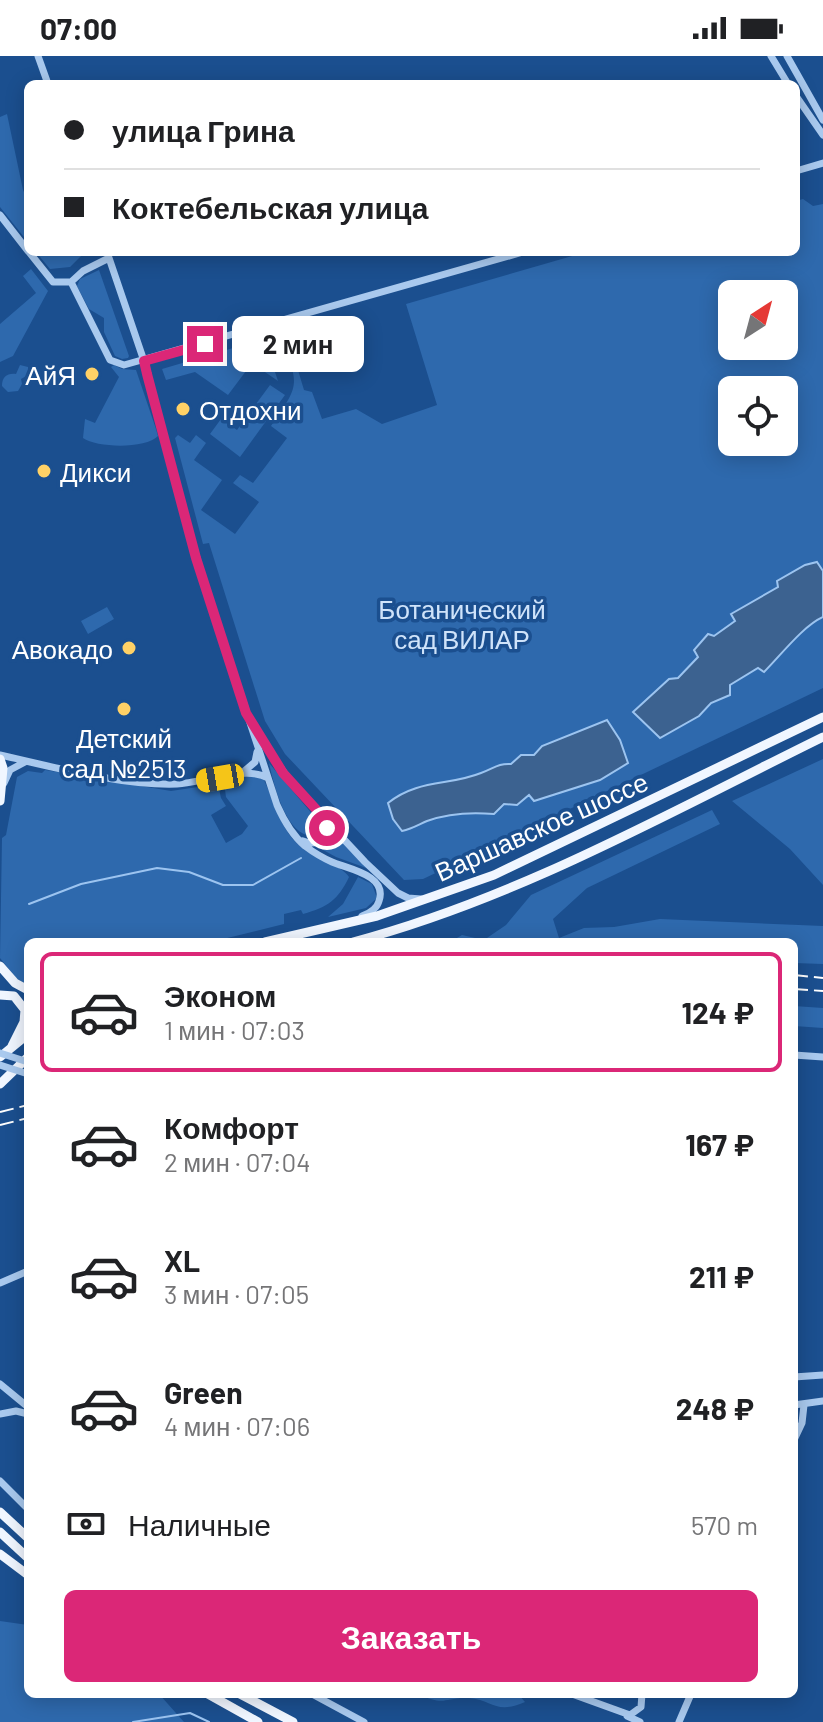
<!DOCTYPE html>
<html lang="ru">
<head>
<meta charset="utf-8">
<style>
	body { margin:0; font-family:Barlow,sans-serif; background:#f2f2f2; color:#202124; height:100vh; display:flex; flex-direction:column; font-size:30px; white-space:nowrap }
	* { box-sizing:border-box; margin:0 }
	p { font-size:26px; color:#757577 }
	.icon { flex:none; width:44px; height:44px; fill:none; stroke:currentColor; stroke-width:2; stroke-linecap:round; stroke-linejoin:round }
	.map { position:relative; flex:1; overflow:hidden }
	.drawer { position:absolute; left:24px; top:882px; width:774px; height:760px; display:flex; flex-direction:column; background:#fff; border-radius:12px; box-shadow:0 4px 20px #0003 }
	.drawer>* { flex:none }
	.banner { position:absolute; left:24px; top:24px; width:776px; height:176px; border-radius:12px; box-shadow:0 4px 20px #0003; display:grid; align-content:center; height:176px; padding:0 40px; background:#fff }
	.needle { width:52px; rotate:36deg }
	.fabs { position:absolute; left:718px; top:224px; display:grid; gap:16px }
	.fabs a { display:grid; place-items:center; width:80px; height:80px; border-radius:12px; background:#fff; box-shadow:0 4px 20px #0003; font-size:40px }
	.end { position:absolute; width:36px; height:36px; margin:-18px; border:10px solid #db2777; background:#fff; box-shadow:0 0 0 4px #fff }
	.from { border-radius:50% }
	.bubble { position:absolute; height:56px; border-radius:12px; background:#fff; box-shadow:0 4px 20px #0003; font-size:26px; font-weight:700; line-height:56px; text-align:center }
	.car { position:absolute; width:24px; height:48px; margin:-24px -12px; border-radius:10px; box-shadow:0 0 6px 2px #0007; background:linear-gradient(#f5c518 24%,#345 0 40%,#f5c518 0 76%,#345 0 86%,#f5c518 0) }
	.banner b { display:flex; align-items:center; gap:28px; height:76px; font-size:30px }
	.banner b+b { border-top:2px solid #e0e0e0 }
	.banner i { width:20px; height:20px; background:#202124 }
	ul { padding:14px 0 0; list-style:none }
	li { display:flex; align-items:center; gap:24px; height:120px; margin:0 16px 12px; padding:0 24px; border:4px solid transparent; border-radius:12px }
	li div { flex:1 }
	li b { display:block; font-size:30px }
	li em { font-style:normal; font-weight:700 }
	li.selected { border-color:#db2777 }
	li>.icon { width:72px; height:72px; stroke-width:1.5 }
	.pay { display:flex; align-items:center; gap:20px; height:88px; padding:0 40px; font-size:30px }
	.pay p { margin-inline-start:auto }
	.action { display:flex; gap:16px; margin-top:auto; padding:16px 40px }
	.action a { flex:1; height:92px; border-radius:12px; background:#db2777; color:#fff; font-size:32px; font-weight:700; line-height:92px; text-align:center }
	.status { display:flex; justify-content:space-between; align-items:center; height:56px; padding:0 40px; background:#fff; direction:ltr }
	.status svg { height:22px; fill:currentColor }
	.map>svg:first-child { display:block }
	.green { fill:#2e69ad; fill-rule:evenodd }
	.water { fill:#3c6290; stroke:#9cc4f0; stroke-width:2 }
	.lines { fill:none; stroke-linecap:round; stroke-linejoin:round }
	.stream { stroke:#9cc4f0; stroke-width:2 }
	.minor { stroke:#a9c9ee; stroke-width:7 }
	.major { stroke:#f0f6ff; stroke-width:9 }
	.rail { stroke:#fff; stroke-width:2; stroke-dasharray:14 6; stroke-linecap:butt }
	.minor-bridge { stroke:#a9c9ee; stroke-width:7 }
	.route { stroke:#db2777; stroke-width:10 }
	.poi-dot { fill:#ffd166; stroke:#1b4f8f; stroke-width:3 }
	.labels { text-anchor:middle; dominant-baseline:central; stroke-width:7; stroke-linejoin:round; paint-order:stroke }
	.poi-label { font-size:26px; fill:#fff; stroke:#1b4f8f; text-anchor:end }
	.park-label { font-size:26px; fill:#cfe3fa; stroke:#1b4f8f }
	.street-label { font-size:26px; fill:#fff; stroke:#1b4f8f }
</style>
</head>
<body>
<div class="status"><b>07:00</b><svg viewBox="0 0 49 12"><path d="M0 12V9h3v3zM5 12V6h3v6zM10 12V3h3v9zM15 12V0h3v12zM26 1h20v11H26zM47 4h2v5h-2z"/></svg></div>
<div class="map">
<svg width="823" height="1666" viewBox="0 0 823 1666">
	<rect width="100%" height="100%" fill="#1b4f8f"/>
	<path class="green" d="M7 58 23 134 28 144V186L0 151V61Z
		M803 143 813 150 823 148V632L423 823 404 824 285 698 265 665 209 487 203 488 175 382 178 379 190 387 196 379 206 387 194 404 222 424 201 454 235 478 259 446 233 427 240 419 253 427 287 382 271 370C300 328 299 330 282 283L288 281 304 334 312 336 322 363 356 353 382 368 437 349 406 248 586 196H796V145ZM732 238H784V290H732ZM732 334H784V386H732Z
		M36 196H83V198L70 211 50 213Z
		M31 213 48 235 13 300 0 306V268L36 237 23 220Z
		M99 214 129 300 128 302 122 303 115 300 104 276V262L89 253 77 230 80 223Z
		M264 283 278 325 252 307 228 339 195 316 166 324 162 313Z
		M20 309 28 311V319L21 323 22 328 18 335 8 336 2 330C2 321 7 317 16 318Z
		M114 309 122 313 136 314 156 373 158 380C146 393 97 392 83 382L85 363 95 367 119 321 111 311Z
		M270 329 285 339 240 401 210 378 221 363 237 374Z
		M107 551 114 563 88 578 81 565Z
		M823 703V829L790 793 732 745Z
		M269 707 319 766V774L313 780C286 780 274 729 269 707Z
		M45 714 171 735 218 728 221 742 226 750 211 759 226 787 242 778 248 770 226 741 224 726C237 722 250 717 264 724 276 749 279 772 301 791 313 802 342 809 349 821 338 844 328 851 303 858L301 854 284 858V868L211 886H28V929L16 922 0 902 2 782 6 779 17 721 28 715 42 717Z
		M712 754 720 768 587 832 553 863 559 882 584 872 614 871 660 863 823 870V908L794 907V886H450L462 879 484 884 506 869 531 839Z
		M329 774 369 813 336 801 314 789Z
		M358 821 372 828 377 842 366 852 328 861 343 848Z
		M794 950 823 952V972L794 970Z
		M0 1565 28 1569V1638H159L184 1666H0Z
		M418 1638H518L525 1646C496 1659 493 1644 469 1642 442 1641 447 1651 418 1638Z"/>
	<path class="water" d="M817 506 823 515V561C803 570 781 599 764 616L758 612 730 629V639L711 647 699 660 660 682 633 656 669 623 678 622 698 601 694 594 708 578 714 580 735 565 731 558 778 531 777 525 805 509Z
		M607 664 620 684 628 707 600 724 534 745 529 739 517 749 504 748 494 758C471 756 449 757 427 765 418 769 412 773 402 775L393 763 388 747C418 723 449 730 481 717 493 713 498 707 511 708L521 699H534L542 690Z"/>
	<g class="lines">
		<path class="stream" d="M29 848 81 828 157 812 189 816 223 829H253L301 802
			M133 1666 190 1657 209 1666"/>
		<path class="minor" d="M38 0 48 28
			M771 0 788 28
			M787 0 823 64
			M796 40 823 79
			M796 115 823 107
			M0 159 28 195
			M29 196 53 226H71L110 304 124 309 523 196
			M107 196 144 305 196 502 277 749C284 765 292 779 305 790 313 796 323 802 332 806 348 813 388 819 379 845 377 853 370 857 362 860
			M71 226 83 215 109 202
			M256 677 293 729 365 806 398 837 408 842 421 843
			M0 699C53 711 124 730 177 728 202 727 246 709 268 722
			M242 717 255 706 257 696
			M4 727 10 714 25 706
			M303 785C317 791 329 781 325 766
			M794 999 823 1001
			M0 1227 28 1215
			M794 1321 823 1319
			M0 1328 28 1351
			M794 1349 823 1345
			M0 1358 16 1355 28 1358
			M794 1384 802 1367 804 1349
			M0 1425 28 1453
			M312 1638 364 1666
			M572 1638 630 1659 641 1651 642 1638
			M627 1660 640 1666
			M679 1666 691 1638"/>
		<path class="major" d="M0 703 3 712 0 745
			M265 886 377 860 494 819 823 661
			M353 886C519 842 670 756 823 681
			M0 910 15 927 28 934
			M0 939 14 940 25 954 24 966 12 990
			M0 1001 28 978
			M0 1028 28 1001
			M0 1456 28 1482
			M0 1476 28 1502
			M0 1498 28 1519
			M208 1638 258 1666
			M240 1638 293 1666"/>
		<path class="rail" d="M794 919 823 922
			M794 933 823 935
			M0 1056 28 1049
			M0 1069 28 1062"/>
		<path class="minor-bridge" d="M0 997 28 1006
			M0 1009 28 1018"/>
	</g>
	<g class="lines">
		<path class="route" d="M205 288 144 305 147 318 196 502 246 657 283 717 324 762 327 772"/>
	</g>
	<g class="poi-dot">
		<circle cx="92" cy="318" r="8"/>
		<circle cx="183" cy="353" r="8"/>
		<circle cx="44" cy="415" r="8"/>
		<circle cx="129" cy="592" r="8"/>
		<circle cx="124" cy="653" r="8"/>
	</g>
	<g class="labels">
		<g class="poi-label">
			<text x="76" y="318">АйЯ</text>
			<text x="199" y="353" text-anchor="start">Отдохни</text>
			<text x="60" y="415" text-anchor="start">Дикси</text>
			<text x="113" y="592">Авокадо</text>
			<text x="124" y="681" text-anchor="middle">Детский<tspan x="124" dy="30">сад №2513</tspan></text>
		</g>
		<g class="park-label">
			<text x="462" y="552">Ботанический<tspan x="462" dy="30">сад ВИЛАР</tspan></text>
		</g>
		<g class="street-label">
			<text transform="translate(541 770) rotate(-24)">Варшавское шоссе</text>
		</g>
	</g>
</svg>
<div class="fabs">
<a><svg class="needle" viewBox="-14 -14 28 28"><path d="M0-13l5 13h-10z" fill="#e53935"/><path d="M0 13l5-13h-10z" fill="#757577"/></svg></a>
<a><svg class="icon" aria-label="locate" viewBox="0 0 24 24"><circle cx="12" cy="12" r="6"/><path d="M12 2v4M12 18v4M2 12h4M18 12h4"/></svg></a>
</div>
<i class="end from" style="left:327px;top:772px"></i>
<i class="end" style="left:205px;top:288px"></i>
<div class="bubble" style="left:232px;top:260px;width:132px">2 мин</div>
<i class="car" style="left:220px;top:722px;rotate:260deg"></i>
<div class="banner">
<b><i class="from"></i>улица Грина</b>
<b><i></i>Коктебельская улица</b>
</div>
<section class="drawer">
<ul>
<li class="selected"><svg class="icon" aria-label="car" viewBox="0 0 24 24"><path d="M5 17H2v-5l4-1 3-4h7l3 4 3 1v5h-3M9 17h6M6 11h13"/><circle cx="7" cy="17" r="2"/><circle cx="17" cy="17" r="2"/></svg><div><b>Эконом</b><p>1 мин · 07:03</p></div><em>124 ₽</em></li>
<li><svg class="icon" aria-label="car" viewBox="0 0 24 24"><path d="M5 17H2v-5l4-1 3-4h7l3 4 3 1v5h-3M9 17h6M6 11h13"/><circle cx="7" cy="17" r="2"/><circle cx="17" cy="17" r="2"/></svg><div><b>Комфорт</b><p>2 мин · 07:04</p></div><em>167 ₽</em></li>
<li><svg class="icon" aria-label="car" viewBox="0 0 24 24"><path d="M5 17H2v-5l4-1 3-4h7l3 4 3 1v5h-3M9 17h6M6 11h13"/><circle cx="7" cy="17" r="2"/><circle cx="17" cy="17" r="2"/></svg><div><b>XL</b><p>3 мин · 07:05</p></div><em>211 ₽</em></li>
<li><svg class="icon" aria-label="car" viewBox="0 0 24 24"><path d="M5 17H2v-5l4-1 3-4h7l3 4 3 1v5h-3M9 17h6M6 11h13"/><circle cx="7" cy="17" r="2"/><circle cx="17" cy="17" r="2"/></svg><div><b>Green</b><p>4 мин · 07:06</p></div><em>248 ₽</em></li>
</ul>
<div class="pay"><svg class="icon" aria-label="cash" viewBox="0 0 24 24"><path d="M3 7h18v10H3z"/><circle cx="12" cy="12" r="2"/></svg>Наличные<p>570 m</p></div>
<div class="action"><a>Заказать</a></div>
</section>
</div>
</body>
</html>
